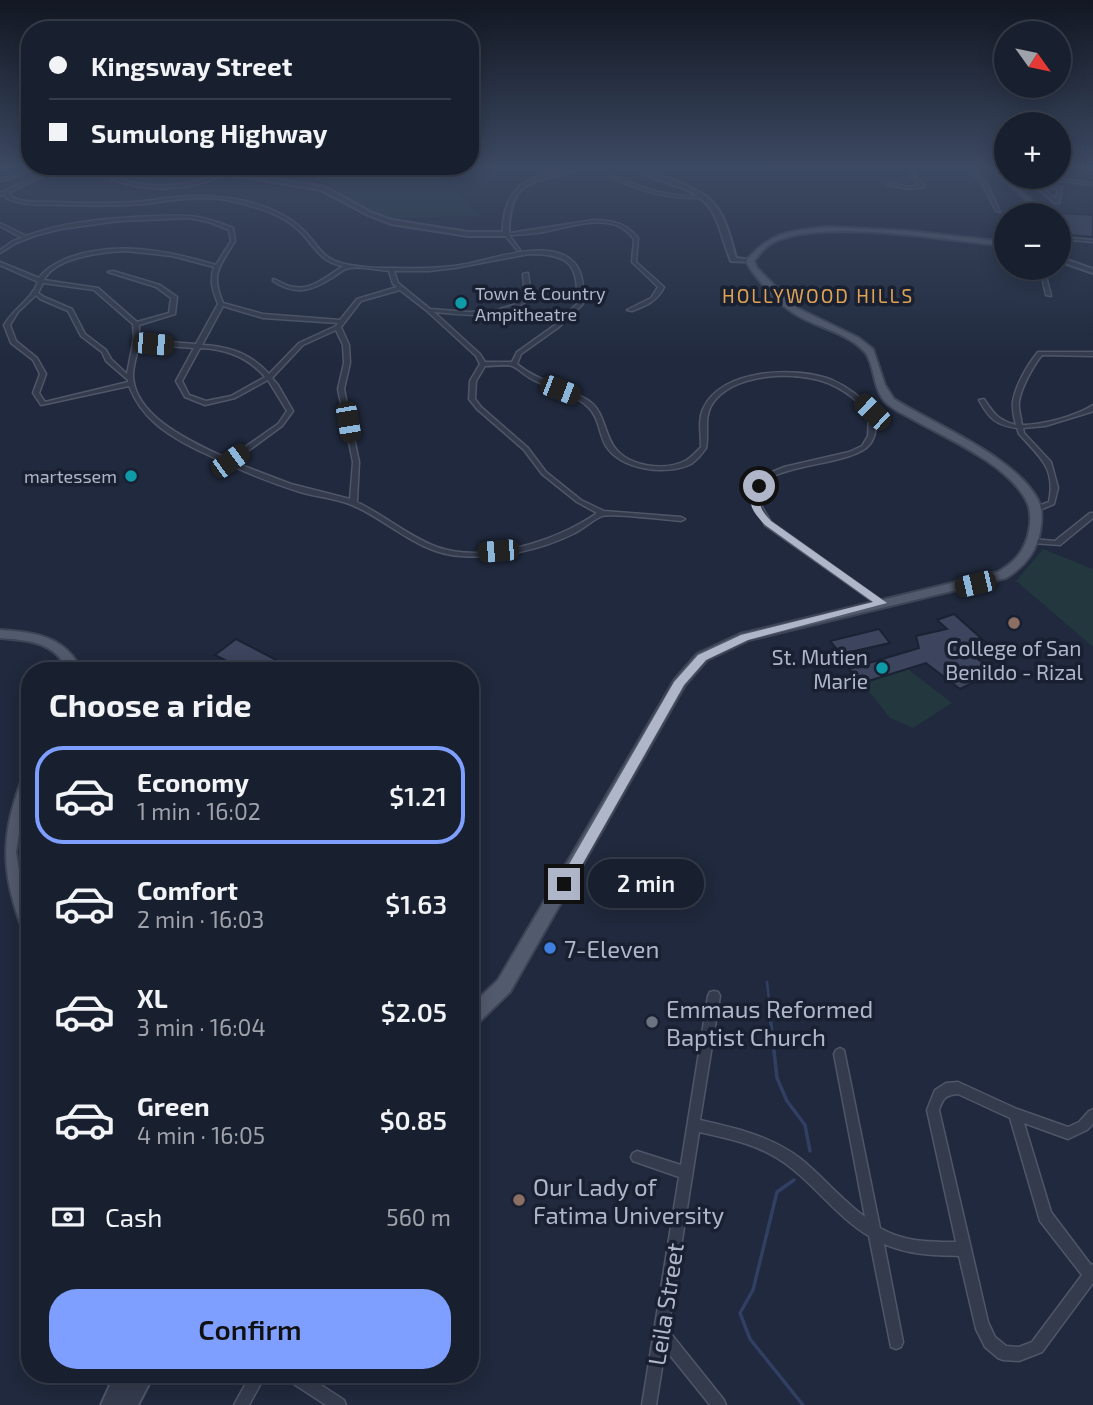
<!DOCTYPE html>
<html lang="en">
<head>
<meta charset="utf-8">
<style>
	body { margin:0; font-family:"Exo 2",sans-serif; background:#212736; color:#f1f3f6; height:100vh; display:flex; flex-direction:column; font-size:26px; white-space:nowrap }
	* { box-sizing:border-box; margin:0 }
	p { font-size:23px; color:#9fa2aa }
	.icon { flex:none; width:38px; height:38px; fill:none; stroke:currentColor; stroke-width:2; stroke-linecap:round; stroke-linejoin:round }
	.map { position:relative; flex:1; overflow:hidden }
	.drawer { position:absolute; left:21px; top:662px; width:458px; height:721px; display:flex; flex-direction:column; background:#181f2e; border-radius:28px; box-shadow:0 4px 18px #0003,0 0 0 2px #363d4a }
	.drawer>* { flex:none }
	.banner { position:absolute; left:21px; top:21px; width:458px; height:154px; border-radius:28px; box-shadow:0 4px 18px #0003,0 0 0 2px #363d4a; display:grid; align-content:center; height:154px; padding:0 28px; background:#181f2e }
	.needle { width:46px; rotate:123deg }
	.fabs { position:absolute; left:994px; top:21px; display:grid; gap:14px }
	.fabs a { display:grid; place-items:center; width:77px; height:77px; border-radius:50%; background:#181f2e; box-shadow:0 4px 18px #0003,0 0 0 2px #363d4a; font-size:35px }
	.end { position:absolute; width:32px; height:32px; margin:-16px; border:9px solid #afb6c9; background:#111; box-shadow:0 0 0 4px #111 }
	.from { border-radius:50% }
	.bubble { position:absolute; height:49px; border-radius:24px; background:#181f2e; box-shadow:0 4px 18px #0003,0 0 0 2px #363d4a; font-size:23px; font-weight:600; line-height:49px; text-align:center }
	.car { position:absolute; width:21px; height:42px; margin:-21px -10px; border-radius:9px; box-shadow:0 0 5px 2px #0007; background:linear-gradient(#222 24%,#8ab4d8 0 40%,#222 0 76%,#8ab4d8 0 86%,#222 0) }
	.banner b { display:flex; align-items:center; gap:24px; height:66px; font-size:26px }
	.banner b+b { border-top:2px solid #363d4a }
	.banner i { width:18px; height:18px; background:#f1f3f6 }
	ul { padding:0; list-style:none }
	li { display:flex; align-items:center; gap:21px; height:98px; margin:0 14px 10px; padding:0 14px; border:4px solid transparent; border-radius:28px }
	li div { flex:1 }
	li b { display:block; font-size:26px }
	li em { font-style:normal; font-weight:600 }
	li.current { border-color:#7e9fff }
	li>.icon { width:63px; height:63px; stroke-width:1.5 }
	h2 { padding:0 28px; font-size:32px; line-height:84px }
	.pay { display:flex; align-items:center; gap:18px; height:77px; padding:0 28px; font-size:26px }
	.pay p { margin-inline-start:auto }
	.button { display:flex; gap:14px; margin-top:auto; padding:14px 28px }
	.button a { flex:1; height:80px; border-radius:28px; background:#7e9fff; color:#111; font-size:28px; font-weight:600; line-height:80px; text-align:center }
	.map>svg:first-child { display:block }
	.green { fill:#22373e }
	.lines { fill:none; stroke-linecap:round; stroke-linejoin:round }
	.stream-far1 { stroke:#313f63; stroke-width:2.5 }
	.stream { stroke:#313f63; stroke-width:3.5 }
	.river { fill:#313f63; fill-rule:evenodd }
	.building { fill:#3c455d; stroke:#1b2234; stroke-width:2 }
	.minor-casing { stroke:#4f5668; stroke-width:3 }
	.tertiary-casing { stroke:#4f5668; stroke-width:4 }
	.primary-casing { stroke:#3d4456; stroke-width:4 }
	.minor { fill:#343b4d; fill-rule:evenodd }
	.tertiary { fill:#343b4d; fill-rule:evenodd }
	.primary { fill:#525a6d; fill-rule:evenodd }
	.route { fill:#afb6c9 }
	.culture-dot { fill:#0f9aa8; stroke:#192031; stroke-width:2.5 }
	.education-dot { fill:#8d6e63; stroke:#192031; stroke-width:2.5 }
	.shop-dot { fill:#3f7fe0; stroke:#192031; stroke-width:2.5 }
	.worship-dot { fill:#6b7280; stroke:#192031; stroke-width:2.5 }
	.labels { text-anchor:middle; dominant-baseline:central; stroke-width:7; stroke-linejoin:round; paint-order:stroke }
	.far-poi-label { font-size:18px; fill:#afb6c9; stroke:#192031; text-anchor:start }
	.far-neighbourhood-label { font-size:19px; letter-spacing:2px; fill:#dea255; stroke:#192031 }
	.poi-label { font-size:21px; fill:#afb6c9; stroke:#192031 }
	.near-poi-label { font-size:24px; fill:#afb6c9; stroke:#192031; text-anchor:start }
	.near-street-label { font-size:24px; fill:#afb6c9; stroke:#192031 }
</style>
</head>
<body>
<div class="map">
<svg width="1093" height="1405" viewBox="0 0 1093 1405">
	<rect width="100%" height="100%" fill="#20293d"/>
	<path class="green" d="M283 166H423L452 187 479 216 383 218 326 183Z
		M1043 549 1093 569V647L1016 581Z
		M908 669 952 703 913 728 890 718 862 683Z"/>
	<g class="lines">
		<path class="stream-far1" d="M767 982 771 1017"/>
		<path class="stream" d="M770 1015 777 1078 787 1101 805 1125 810 1151
			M794 1180 777 1192 753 1290 740 1313 750 1339 803 1405"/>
		<path class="river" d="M5 166H15L0 174V169Z"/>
	</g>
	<path class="building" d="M1060 213 1093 215V237L1070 235Z
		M954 614 991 647 971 654 986 665 979 668 989 675 960 689 926 663 862 683 849 669 919 648 916 636 947 629 937 620Z
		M879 629 890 643 841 654 830 641Z
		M236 639 280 662 270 670H244L215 655Z"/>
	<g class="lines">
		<g class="minor-casing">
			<path id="minor" d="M28 166H32L19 176 0 181V179L17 174Z
				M59 166H65L8 193C11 197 15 199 21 200 31 203 43 201 53 202 80 203 106 204 133 202 147 201 161 199 175 197 215 193 271 200 301 228 313 238 320 255 335 261 352 268 380 268 398 268 421 269 444 268 467 264 496 258 564 233 580 272 584 282 583 294 583 304L559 327 521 354 517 364C538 382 566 385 589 401 605 412 604 434 615 448 629 467 665 471 685 461 691 458 696 452 701 447 701 435 698 420 703 409 721 368 796 366 832 380 848 387 863 399 875 412 876 423 877 435 870 444 857 462 795 464 772 477 767 480 763 484 760 488L759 502 771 522 885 603 881 606 878 605 765 525 752 502 753 487 765 475 784 467 849 452 862 446 868 436 869 412C857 401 845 390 830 384 798 370 730 372 711 406 704 419 709 435 706 448 702 454 697 460 691 464 667 476 621 470 606 446 599 434 599 417 588 407 573 392 548 389 530 378 524 375 518 368 512 366 507 364 491 366 485 366L476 381 475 399 481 407 528 448 546 472 581 500 604 511 681 517 685 519 681 521C668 520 610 513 602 516 593 520 584 528 575 533 541 550 499 559 461 556 419 554 389 521 352 505 335 498 317 497 300 492 268 482 237 469 206 454 189 446 171 437 156 424 144 414 135 401 129 386L41 405 33 393 40 374 33 360 11 343 4 325C14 308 31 300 38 282L0 265V262L39 278C44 270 56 263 65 259 115 240 166 250 216 265L231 241 229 230 209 222 189 218 119 221 61 229 37 235 16 243 0 253V250L13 241 22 238 0 226V223L26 236C65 221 112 218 154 216 168 216 183 214 197 217 209 219 221 223 233 228L235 241C220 266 210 273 223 303L263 314 340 320 357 299 397 287 393 284 389 271C379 270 358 266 350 268 345 268 339 273 335 276 313 290 297 297 273 281V279C280 281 287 287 295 287 312 290 329 275 343 266 317 262 313 241 295 227 278 213 256 207 236 202 206 194 175 200 145 204 118 206 91 206 65 205 51 204 35 206 22 203 17 202 11 200 6 198L5 194 0 196V193ZM126 251 172 256 214 267C209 281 213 291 218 304L196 344 139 340V325L175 314 177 297 160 285 113 271 108 272 156 287 171 298 169 313 137 322 98 288 44 280C55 257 103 252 126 251ZM529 254C569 254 579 264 577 304L555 325 517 352 512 362H485L480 354 434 312C467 315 503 321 531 298L528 273 523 274 525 297 516 304 494 311 468 312 430 309 398 283 394 271H429L455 268ZM43 283 94 290 133 324 134 338 127 374 111 359 106 350 85 334 72 309 44 297 38 293ZM400 290 427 311 476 356 480 364 470 381 469 399 477 409 524 450 542 474 577 502 597 513C557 541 485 564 437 547 408 536 384 515 357 502L359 462 344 389 350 363 349 345 341 327 361 301ZM36 295 40 299 68 311 81 336 102 352 106 361 128 380V382L45 402 39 393 46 374 37 358 16 341 10 325 18 312ZM223 306 263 318 338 323 336 326 299 343 269 374C252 354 228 346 202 345ZM336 330 343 345 344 363 338 389 353 462 350 499 291 484 233 462 282 426 293 411 278 385 272 378 303 345ZM139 344 194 348 176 381 185 397 205 405 235 398 268 380 287 411 278 424 228 459 224 457C192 442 135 417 133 376 133 365 137 355 139 344ZM200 348C226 349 248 357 265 377L231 396 206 401 189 395 182 381Z
				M116 166H120L115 177C151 191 186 187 221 173L178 166H191L223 171 226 173C191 192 149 193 112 179Z
				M911 166H915L914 175 924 185V187L909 189 887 185 889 183 909 187 919 185 910 175Z
				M965 166H969L986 182 1000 212 996 211 982 183Z
				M612 175H614C646 191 671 197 706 196L708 197 706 198C671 199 642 193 612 177Z
				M1028 177H1039L1093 183V185Z
				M1037 185 1062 187 1059 203H1055L1038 189H1016L1014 188 1016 187H1037ZM1041 187 1058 189 1056 199Z
				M594 220C613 221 625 222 638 238L636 262 664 287C658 301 645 306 632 311L627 310 651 298 658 287 632 262 634 239C629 233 624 228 616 225 592 217 562 229 538 233 528 234 519 235 509 235L520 250 518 251 504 234Z
				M1059 237 1093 240V242L1059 239Z
				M1040 268H1044L1051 296 1046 295Z
				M1038 352H1093V356L1042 355C1033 366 1021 388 1019 402 1018 409 1021 417 1022 425 1043 425 1076 416 1093 405V411L1091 412 1045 426 1023 428 1024 433 1051 462 1058 488 1054 504 1035 512 1031 510 1032 508 1049 502C1056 468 1040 457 1019 434L1017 428C995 425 989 418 979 400L984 399C994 414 998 420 1016 425 1014 417 1012 410 1013 402 1015 386 1028 364 1038 352Z
				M1090 513H1093V518L1060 545 1033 543 1029 541 1033 539 1055 541Z
				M714 991 718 992 720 996 700 1120C736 1128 771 1136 801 1159 823 1177 842 1200 865 1217L834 1054 836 1050 840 1048 844 1050 880 1228C904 1242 929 1242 956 1242L927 1110 935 1090 946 1083 958 1082 1017 1109 1068 1127 1079 1122 1089 1111 1093 1109V1124L1087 1130 1068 1139 1024 1123 1051 1212 1091 1265 1093 1264V1283L1042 1352 1019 1361 1003 1360 998 1358 985 1347 976 1329 959 1256C930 1255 911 1255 884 1244L903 1342 901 1347 896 1349 891 1347 869 1236C834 1215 811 1179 777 1158 753 1143 725 1138 699 1132L668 1330 724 1400 726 1405H710L665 1349 656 1405H642L679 1177 633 1161 631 1157 633 1153 637 1151 681 1165 708 996 710 992ZM958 1094 1010 1118 1040 1221 1082 1275 1032 1342 1019 1347 1006 1346 995 1337 988 1322 939 1110C943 1099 945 1095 958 1094Z
				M251 1374H266L249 1405H234Z
				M284 1374H304L344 1400 346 1405H326L286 1379Z"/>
		</g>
		<g class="tertiary-casing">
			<path id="tertiary" d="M576 166H585C543 185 508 170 509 234L506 236H468L391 224 368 215 321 190 221 173 224 171 325 187 372 213 392 220 468 232H503C503 182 534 176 576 166Z
				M632 166C641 166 649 172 658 175 714 195 721 200 736 258L752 260V262L731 261C715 221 720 200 672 184 658 179 643 176 632 166Z
				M1059 257 1093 269V273L1059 261Z
				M115 1374H154L138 1405H101Z"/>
		</g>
		<g class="primary-casing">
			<path id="primary" d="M987 166H994L1049 215H1042Z
				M829 227 909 231 1006 242V246C953 241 812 216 769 245 763 249 758 256 754 261L757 268 797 308 859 338 873 349 885 385 894 399C935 425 1016 457 1038 500 1043 510 1042 521 1040 532 1036 553 1024 567 1006 578L749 640 707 660 685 685 510 992 477 1024 471 1026V1006L498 980 675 679 697 654 740 634 998 572C1015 562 1025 551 1029 531 1031 521 1031 509 1026 500 1007 464 948 439 914 420 905 415 894 410 886 403 872 389 875 361 863 350 844 331 814 327 792 312 778 303 753 276 746 261 771 231 792 231 829 227Z
				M0 630C33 632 66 636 81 670H67C56 642 27 640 0 638Z
				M30 770V793L22 815 16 852 22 889 30 910V935L24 933C0 872 0 833 25 772Z"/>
		</g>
		<use href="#minor" class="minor"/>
		<use href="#tertiary" class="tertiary"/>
		<use href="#primary" class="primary"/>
	</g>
	<linearGradient id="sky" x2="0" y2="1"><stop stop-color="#121722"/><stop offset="0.46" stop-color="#3c4962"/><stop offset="1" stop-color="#3c4962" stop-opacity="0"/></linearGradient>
	<rect width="1093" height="362" fill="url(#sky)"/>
	<path class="route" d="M756 484 763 486C757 503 759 508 771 521L887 603 748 640 706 660 684 685 569 888H560V880L674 682 698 655 741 635 873 602 765 525C751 510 746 503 756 484Z"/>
	<g class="culture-dot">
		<circle cx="461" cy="303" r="7"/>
		<circle cx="131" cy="476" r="7"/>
		<circle cx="882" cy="668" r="7"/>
	</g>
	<g class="education-dot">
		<circle cx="1014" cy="623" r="7"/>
		<circle cx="519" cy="1200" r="7"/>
	</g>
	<circle class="shop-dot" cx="550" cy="948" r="7"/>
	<circle class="worship-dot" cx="652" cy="1022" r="7"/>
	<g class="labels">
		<g class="far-poi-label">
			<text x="475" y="293">Town &amp; Country<tspan x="475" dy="21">Ampitheatre</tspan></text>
			<text x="117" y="476" text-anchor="end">martessem</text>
		</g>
		<g class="far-neighbourhood-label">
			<text x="818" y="295">HOLLYWOOD HILLS</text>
		</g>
		<g class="poi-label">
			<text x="1014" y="647">College of San<tspan x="1014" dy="24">Benildo - Rizal</tspan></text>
			<text x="868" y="656" text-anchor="end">St. Mutien<tspan x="868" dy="24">Marie</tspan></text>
		</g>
		<g class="near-poi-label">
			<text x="564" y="948">7-Eleven</text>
			<text x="666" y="1008">Emmaus Reformed<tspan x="666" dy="28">Baptist Church</tspan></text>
			<text x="533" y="1186">Our Lady of<tspan x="533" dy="28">Fatima University</tspan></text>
		</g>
		<g class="near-street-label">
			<text transform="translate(665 1304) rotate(-81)">Leila Street</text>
		</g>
	</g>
</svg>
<div class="fabs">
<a><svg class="needle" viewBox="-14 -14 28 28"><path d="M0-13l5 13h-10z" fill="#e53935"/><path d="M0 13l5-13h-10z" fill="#9fa2aa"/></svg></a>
<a>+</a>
<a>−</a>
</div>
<i class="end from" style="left:759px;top:486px"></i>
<i class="end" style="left:564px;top:884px"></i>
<div class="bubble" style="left:588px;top:859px;width:116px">2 min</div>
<i class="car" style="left:153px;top:344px;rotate:95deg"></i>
<i class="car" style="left:560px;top:390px;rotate:111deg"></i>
<i class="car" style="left:872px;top:412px;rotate:314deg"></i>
<i class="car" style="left:348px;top:422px;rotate:170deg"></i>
<i class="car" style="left:230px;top:461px;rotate:54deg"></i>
<i class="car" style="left:498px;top:551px;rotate:265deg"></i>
<i class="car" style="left:975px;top:584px;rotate:257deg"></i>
<div class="banner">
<b><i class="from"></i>Kingsway Street</b>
<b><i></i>Sumulong Highway</b>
</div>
<section class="drawer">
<h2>Choose a ride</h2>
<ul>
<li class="current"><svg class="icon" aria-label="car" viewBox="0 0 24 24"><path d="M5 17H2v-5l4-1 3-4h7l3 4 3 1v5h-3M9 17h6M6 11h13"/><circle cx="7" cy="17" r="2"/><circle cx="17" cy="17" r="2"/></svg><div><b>Economy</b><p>1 min · 16:02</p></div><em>$1.21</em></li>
<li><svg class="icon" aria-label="car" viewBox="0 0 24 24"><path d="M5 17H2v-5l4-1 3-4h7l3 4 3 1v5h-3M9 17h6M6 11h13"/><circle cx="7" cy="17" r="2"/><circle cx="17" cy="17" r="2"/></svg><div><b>Comfort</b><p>2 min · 16:03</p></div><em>$1.63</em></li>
<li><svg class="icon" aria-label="car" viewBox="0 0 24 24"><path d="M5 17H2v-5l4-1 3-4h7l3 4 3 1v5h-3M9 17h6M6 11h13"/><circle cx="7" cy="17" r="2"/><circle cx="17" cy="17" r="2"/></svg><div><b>XL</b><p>3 min · 16:04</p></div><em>$2.05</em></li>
<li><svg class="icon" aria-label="car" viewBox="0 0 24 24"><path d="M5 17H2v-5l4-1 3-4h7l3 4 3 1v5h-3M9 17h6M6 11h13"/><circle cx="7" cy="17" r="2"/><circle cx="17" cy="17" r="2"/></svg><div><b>Green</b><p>4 min · 16:05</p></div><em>$0.85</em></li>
</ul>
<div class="pay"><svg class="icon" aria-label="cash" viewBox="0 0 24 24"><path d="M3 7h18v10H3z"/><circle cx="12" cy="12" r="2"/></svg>Cash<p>560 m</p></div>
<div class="button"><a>Confirm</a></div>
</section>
</div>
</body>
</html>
